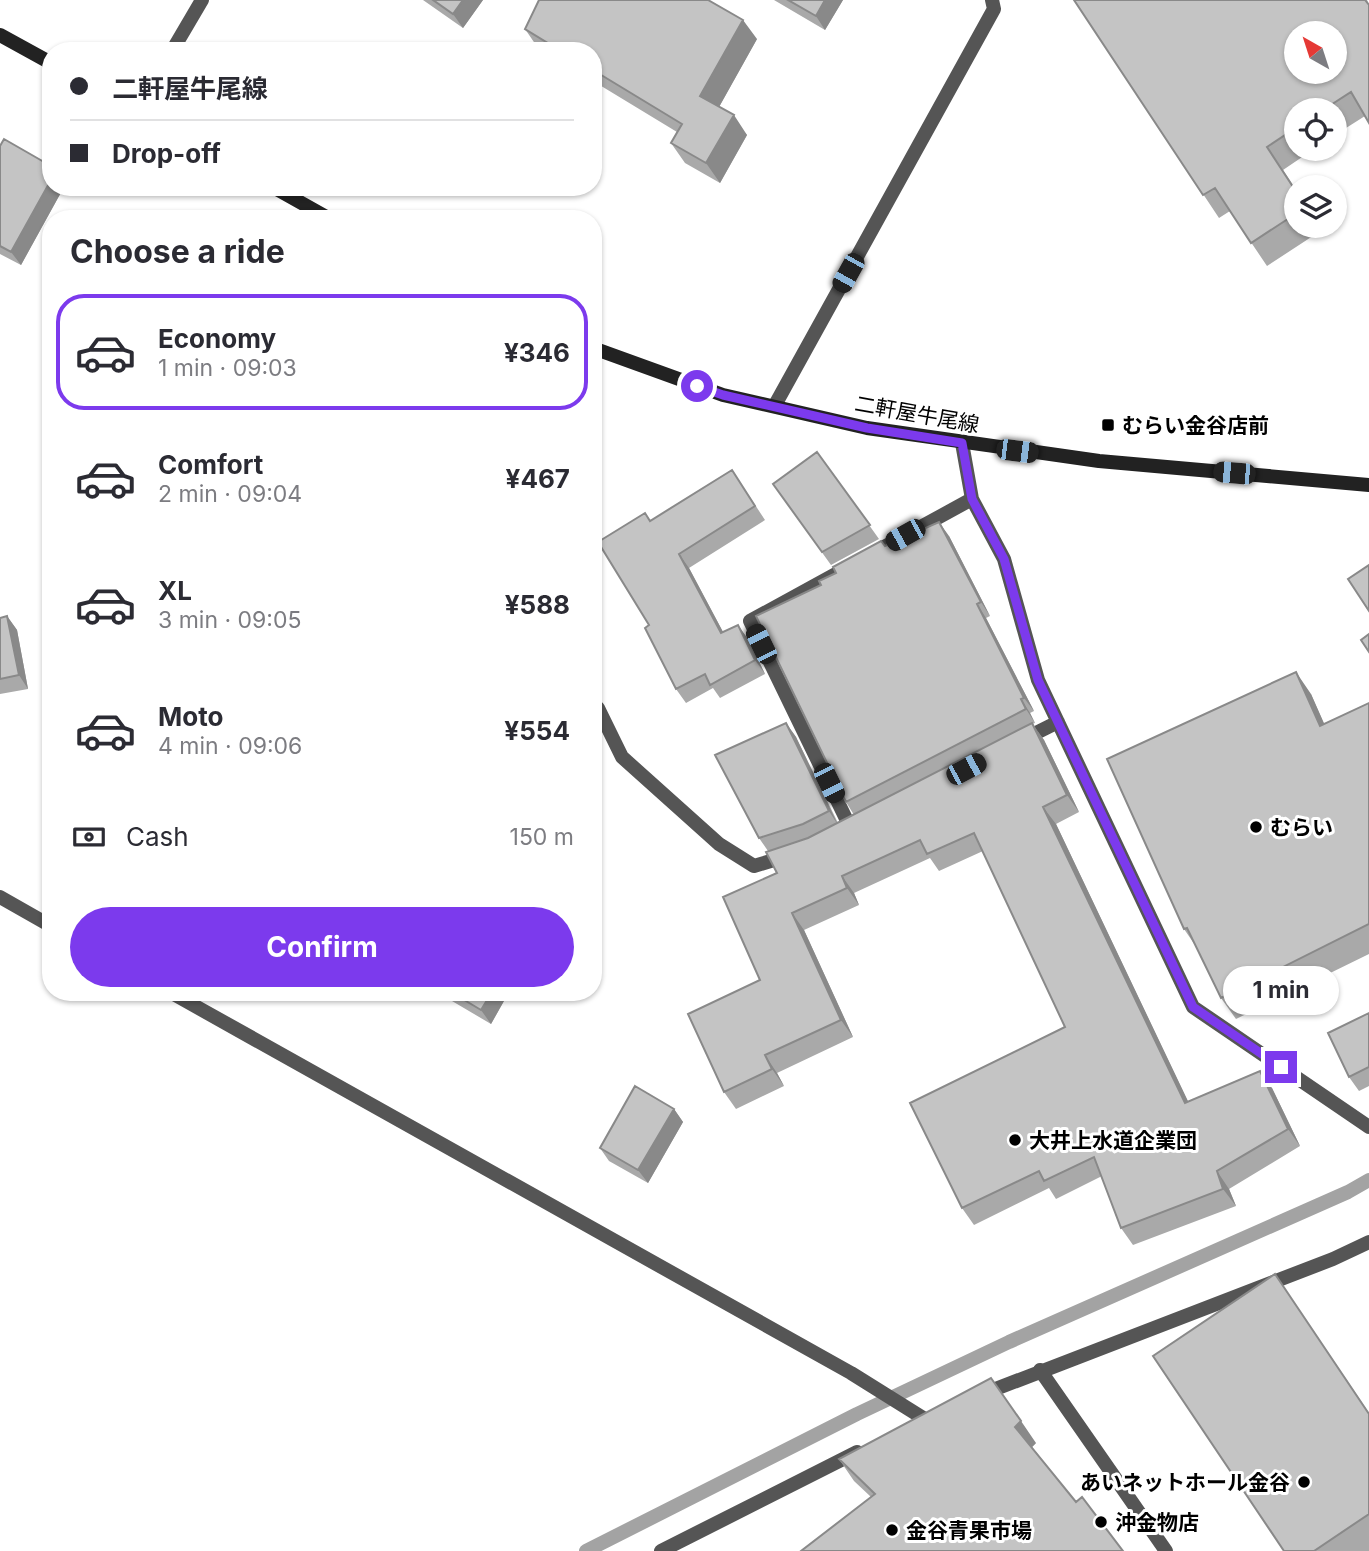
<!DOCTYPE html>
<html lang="en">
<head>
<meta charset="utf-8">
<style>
	body { margin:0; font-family:Inter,"Noto Sans JP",sans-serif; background:#f2f2f3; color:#2b2b33; height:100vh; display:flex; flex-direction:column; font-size:26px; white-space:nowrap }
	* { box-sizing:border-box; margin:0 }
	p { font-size:23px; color:#7c7c81 }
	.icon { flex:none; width:38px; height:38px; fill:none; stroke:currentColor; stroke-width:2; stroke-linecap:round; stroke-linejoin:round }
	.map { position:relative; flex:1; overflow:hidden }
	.side { position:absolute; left:42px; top:210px; width:560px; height:791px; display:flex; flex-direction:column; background:#fff; border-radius:28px; box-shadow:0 2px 5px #0004 }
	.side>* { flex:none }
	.top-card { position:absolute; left:42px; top:42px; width:560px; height:154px; border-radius:28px; box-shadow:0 2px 5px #0004; display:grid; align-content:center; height:154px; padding:0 28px; background:#fff }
	.needle { width:46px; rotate:321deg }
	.buttons { position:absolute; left:1284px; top:21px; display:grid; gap:14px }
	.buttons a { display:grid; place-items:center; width:63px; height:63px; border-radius:50%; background:#fff; box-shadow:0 2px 5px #0004; font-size:35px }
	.end { position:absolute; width:32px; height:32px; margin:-16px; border:9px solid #7c3aed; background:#fff; box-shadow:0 0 0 4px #fff }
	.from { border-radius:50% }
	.bubble { position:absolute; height:49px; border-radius:24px; background:#fff; box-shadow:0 2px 5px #0004; font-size:23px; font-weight:700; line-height:49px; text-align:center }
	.car { position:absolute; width:21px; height:42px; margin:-21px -10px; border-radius:9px; box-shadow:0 0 5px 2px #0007; background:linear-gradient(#222 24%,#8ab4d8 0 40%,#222 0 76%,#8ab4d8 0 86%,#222 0) }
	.top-card b { display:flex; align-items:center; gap:24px; height:66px; font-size:26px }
	.top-card b+b { border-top:2px solid #e1e1e2 }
	.top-card i { width:18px; height:18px; background:#2b2b33 }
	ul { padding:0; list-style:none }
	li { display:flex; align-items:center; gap:21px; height:116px; margin:0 14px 10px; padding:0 14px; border:4px solid transparent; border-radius:28px }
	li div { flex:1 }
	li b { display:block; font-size:26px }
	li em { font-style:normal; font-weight:700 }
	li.on { border-color:#7c3aed }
	li>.icon { width:63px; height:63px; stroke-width:1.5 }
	h2 { padding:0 28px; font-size:32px; line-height:84px }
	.pay { display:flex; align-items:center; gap:18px; height:77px; padding:0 28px; font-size:26px }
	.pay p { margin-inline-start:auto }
	.cta { display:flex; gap:14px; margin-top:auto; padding:14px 28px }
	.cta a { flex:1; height:80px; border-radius:42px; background:#7c3aed; color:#fff; font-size:28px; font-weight:700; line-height:80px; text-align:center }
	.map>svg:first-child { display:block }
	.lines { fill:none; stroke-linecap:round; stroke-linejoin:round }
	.stream { stroke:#a3a3a3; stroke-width:14 }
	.street { stroke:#555; stroke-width:14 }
	.secondary { stroke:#222; stroke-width:14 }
	.wall { fill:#a9a9a9 }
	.shaded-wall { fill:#898989 }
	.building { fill:#c4c4c4; stroke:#898989; stroke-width:2; fill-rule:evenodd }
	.route { stroke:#7c3aed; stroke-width:9 }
	.poi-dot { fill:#000; stroke:#fff; stroke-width:2.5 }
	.labels { text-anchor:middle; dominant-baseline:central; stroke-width:6; stroke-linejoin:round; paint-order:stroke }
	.street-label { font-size:21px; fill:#000; stroke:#fff }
	.poi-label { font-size:21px; font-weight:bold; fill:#000; stroke:#fff; text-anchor:start }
</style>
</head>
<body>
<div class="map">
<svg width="1369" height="1551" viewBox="0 0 1369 1551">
	<rect width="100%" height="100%" fill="#fff"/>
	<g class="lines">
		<path class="stream" d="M586 1551 857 1414 1009 1342 1348 1192 1369 1180"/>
		<path class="street" d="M172 51 202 0
			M775 405 994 9 992 0
			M962 443 972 499 1004 559 1038 680 1193 1007 1369 1127
			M875 552 972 499
			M836 574 750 621 851 829
			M598 708 622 757 719 844 754 866 787 856
			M1022 740 1058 722
			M0 897 51 926
			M170 992 851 1373 923 1418
			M1040 1370 1166 1551
			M980 1395 1333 1259 1369 1242
			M661 1551 857 1452"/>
		<path class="secondary" d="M0 35 51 63
			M273 187 330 219
			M593 348 723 395 867 428 1099 461 1369 485"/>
	</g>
	<path class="wall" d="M423 0H483L463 28Z
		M774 0H843L825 30Z
		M1074 0H1367L1369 4V123L1365 116 1335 135V110H1297V149H1314L1283 170 1297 191V226H1319L1322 230 1267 266 1230 211 1219 218Z
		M525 29 757 39 719 107 747 135 720 183 685 163 671 143 677 132 593 81V51H542L538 48Z
		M0 146 51 187H64L21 265 0 254Z
		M817 452 879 539 831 565 773 484Z
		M732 470 765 520 689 568 723 632 748 639 765 674 720 698 713 688 686 703 676 689 649 625 650 521Z
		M949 536 990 616 986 618 1034 711 1030 713 1035 723 1032 724 1044 740 1079 812 1056 824 1188 1102 1272 1088 1300 1146 1229 1189 1236 1206 1133 1245 1121 1228 1102 1176 1056 1199 1049 1188 974 1225 962 1208 1065 1027 983 851 939 871 930 858 854 893 859 905 804 930 853 1037 777 1073 784 1086 736 1109 724 1092 760 980 777 873 768 851 759 838 786 723 796 737 838 823 854 815 846 802 821 585 836 573 885 546Z
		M7 616 17 630 28 689 0 694V618Z
		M1311 694 1324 724 1369 703V954L1236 1019 1221 998 1195 945 1184 929Z
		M446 992H509L491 1024 452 1001Z
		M1369 1013V1086L1359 1091 1349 1077Z
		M674 1109 683 1122 648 1183 609 1161 600 1148Z
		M1292 1299 1369 1413V1551H1284Z
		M1036 1443 1032 1447 1076 1502 871 1497 854 1481 839 1459Z"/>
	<path class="shaded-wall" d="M463 0H483L463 28 453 14Z
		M825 0H843L825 30 816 16Z
		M743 20 757 39 714 116 700 96Z
		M734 115 747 135 720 183 706 163Z
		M51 180V187H64L21 265 11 252Z
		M939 522 949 536 990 616 981 602Z
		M679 554 689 568 731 647 721 633Z
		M977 604 986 618 1034 711 1024 698Z
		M7 616 17 630 28 689 19 675Z
		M738 625 748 639 765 674 755 660Z
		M1296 672 1311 694 1335 748 1320 726Z
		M1021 699 1030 713 1035 723 1026 709Z
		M786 723 796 737 838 825 829 811Z
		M1032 723 1044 740 1079 812 1067 795Z
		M1043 807 1056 824 1197 1120 1185 1103Z
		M842 876 854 893 859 905 847 888Z
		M792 913 804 930 853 1037 841 1020Z
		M492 992H509L491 1024 481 1010Z
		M765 1055 777 1073 784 1086 772 1069Z
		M1260 1071 1272 1088 1300 1146 1288 1129Z
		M674 1109 683 1122 648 1183 638 1170Z
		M1217 1171 1229 1189 1236 1206 1223 1189Z
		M1021 1421 1036 1443 1030 1449 1015 1427Z"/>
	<path class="building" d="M433 0H463L453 14Z
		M539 0H708L743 20 700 96 734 115 706 163 671 143 682 124 593 70V51H561L525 29Z
		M788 0H825L816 16Z
		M1074 0H1365L1369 5V123L1351 92 1323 110H1297V127L1267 147 1297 193V213L1251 243 1215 188 1203 195ZM1297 33H1335V72H1297Z
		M4 139 51 166V180L11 252 0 246V146Z
		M817 452 870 525 822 552 773 484Z
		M732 470 755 506 679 554 721 633 738 625 755 660 710 685 705 674 676 689 645 628 649 625 598 542 645 513 650 521Z
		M939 522 981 602 977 604 1024 698 1021 699 1026 709 846 802 756 616 821 585 819 581 836 573 833 567 881 541 885 546Z
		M1369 565V611L1348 579Z
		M7 616 19 675 0 679V618Z
		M1369 634V652L1361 640Z
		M1296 672 1320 726 1369 703V924L1221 998 1187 928 1184 929 1107 759Z
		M786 723 829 811 803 824 759 838 715 755Z
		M1032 723 1067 795 1043 807 1185 1103 1260 1071 1288 1129 1217 1171 1223 1189 1121 1228 1094 1157 1044 1181 1039 1171 962 1208 910 1103 1065 1027 974 833 927 854 920 840 842 876 847 888 792 913 841 1020 765 1055 772 1069 724 1092 688 1014 760 980 723 897 777 873 766 852 808 838Z
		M451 992H492L481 1010Z
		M1369 1013V1067L1349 1077 1328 1033Z
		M635 1086 674 1109 638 1170 600 1148Z
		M1275 1274 1369 1414V1514L1314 1551H1284L1153 1356Z
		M991 1378 1021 1421 1015 1427 1076 1502 1082 1497 1123 1551H801L875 1494 839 1459Z"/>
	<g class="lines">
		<path class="route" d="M697 386 723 395 867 428 962 443 972 499 1004 559 1038 680 1193 1007 1281 1067"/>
	</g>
	<g class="poi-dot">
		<rect x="1101" y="418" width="14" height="14" rx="3.5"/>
		<circle cx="1256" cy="827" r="7"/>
		<circle cx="1015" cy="1140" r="7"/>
		<circle cx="1304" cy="1482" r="7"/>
		<circle cx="1101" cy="1522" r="7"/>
		<circle cx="892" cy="1530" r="7"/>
	</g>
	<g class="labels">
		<g class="street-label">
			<text transform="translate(917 414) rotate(10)">二軒屋牛尾線</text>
		</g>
		<g class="poi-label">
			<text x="1122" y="425">むらい金谷店前</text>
			<text x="1270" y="827">むらい</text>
			<text x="1029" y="1140">大井上水道企業団</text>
			<text x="1290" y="1482" text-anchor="end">あいネットホール金谷</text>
			<text x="1115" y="1522">沖金物店</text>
			<text x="906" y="1530">金谷青果市場</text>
		</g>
	</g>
</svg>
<div class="buttons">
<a><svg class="needle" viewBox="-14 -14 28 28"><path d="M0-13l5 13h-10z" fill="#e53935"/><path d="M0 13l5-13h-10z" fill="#7c7c81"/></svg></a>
<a><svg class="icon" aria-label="locate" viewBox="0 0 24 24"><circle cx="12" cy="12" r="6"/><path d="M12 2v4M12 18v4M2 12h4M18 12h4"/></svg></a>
<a><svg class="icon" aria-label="layers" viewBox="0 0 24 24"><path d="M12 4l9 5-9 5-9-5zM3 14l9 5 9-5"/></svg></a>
</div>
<i class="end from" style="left:697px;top:386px"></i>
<i class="end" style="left:1281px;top:1067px"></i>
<div class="bubble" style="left:1223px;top:966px;width:116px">1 min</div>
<i class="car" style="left:848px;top:273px;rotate:209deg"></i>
<i class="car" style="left:1017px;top:451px;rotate:97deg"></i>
<i class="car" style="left:1234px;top:473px;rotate:275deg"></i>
<i class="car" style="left:905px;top:535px;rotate:241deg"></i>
<i class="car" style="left:761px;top:644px;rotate:334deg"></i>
<i class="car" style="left:966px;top:769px;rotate:62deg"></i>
<i class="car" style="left:829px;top:783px;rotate:154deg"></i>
<div class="top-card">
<b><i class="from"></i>二軒屋牛尾線</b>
<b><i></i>Drop-off</b>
</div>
<section class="side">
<h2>Choose a ride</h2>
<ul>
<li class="on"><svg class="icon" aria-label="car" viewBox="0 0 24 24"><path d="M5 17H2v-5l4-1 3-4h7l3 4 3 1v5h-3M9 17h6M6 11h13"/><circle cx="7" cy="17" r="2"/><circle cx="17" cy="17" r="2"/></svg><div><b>Economy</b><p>1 min · 09:03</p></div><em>¥346</em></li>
<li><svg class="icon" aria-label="car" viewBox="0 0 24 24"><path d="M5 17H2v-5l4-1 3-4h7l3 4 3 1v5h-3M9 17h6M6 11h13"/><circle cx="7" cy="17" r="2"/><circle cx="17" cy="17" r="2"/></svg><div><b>Comfort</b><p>2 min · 09:04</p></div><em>¥467</em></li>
<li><svg class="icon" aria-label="car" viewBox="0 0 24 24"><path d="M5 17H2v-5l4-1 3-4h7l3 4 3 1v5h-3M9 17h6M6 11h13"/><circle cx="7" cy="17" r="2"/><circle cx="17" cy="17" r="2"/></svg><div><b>XL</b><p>3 min · 09:05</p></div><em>¥588</em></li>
<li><svg class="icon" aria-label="car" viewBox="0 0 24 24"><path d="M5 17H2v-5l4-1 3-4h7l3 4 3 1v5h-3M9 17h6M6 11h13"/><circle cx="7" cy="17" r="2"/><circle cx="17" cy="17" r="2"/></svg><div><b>Moto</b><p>4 min · 09:06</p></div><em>¥554</em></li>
</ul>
<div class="pay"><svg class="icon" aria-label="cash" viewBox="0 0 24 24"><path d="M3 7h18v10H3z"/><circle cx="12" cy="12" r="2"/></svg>Cash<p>150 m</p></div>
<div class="cta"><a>Confirm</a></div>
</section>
</div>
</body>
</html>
